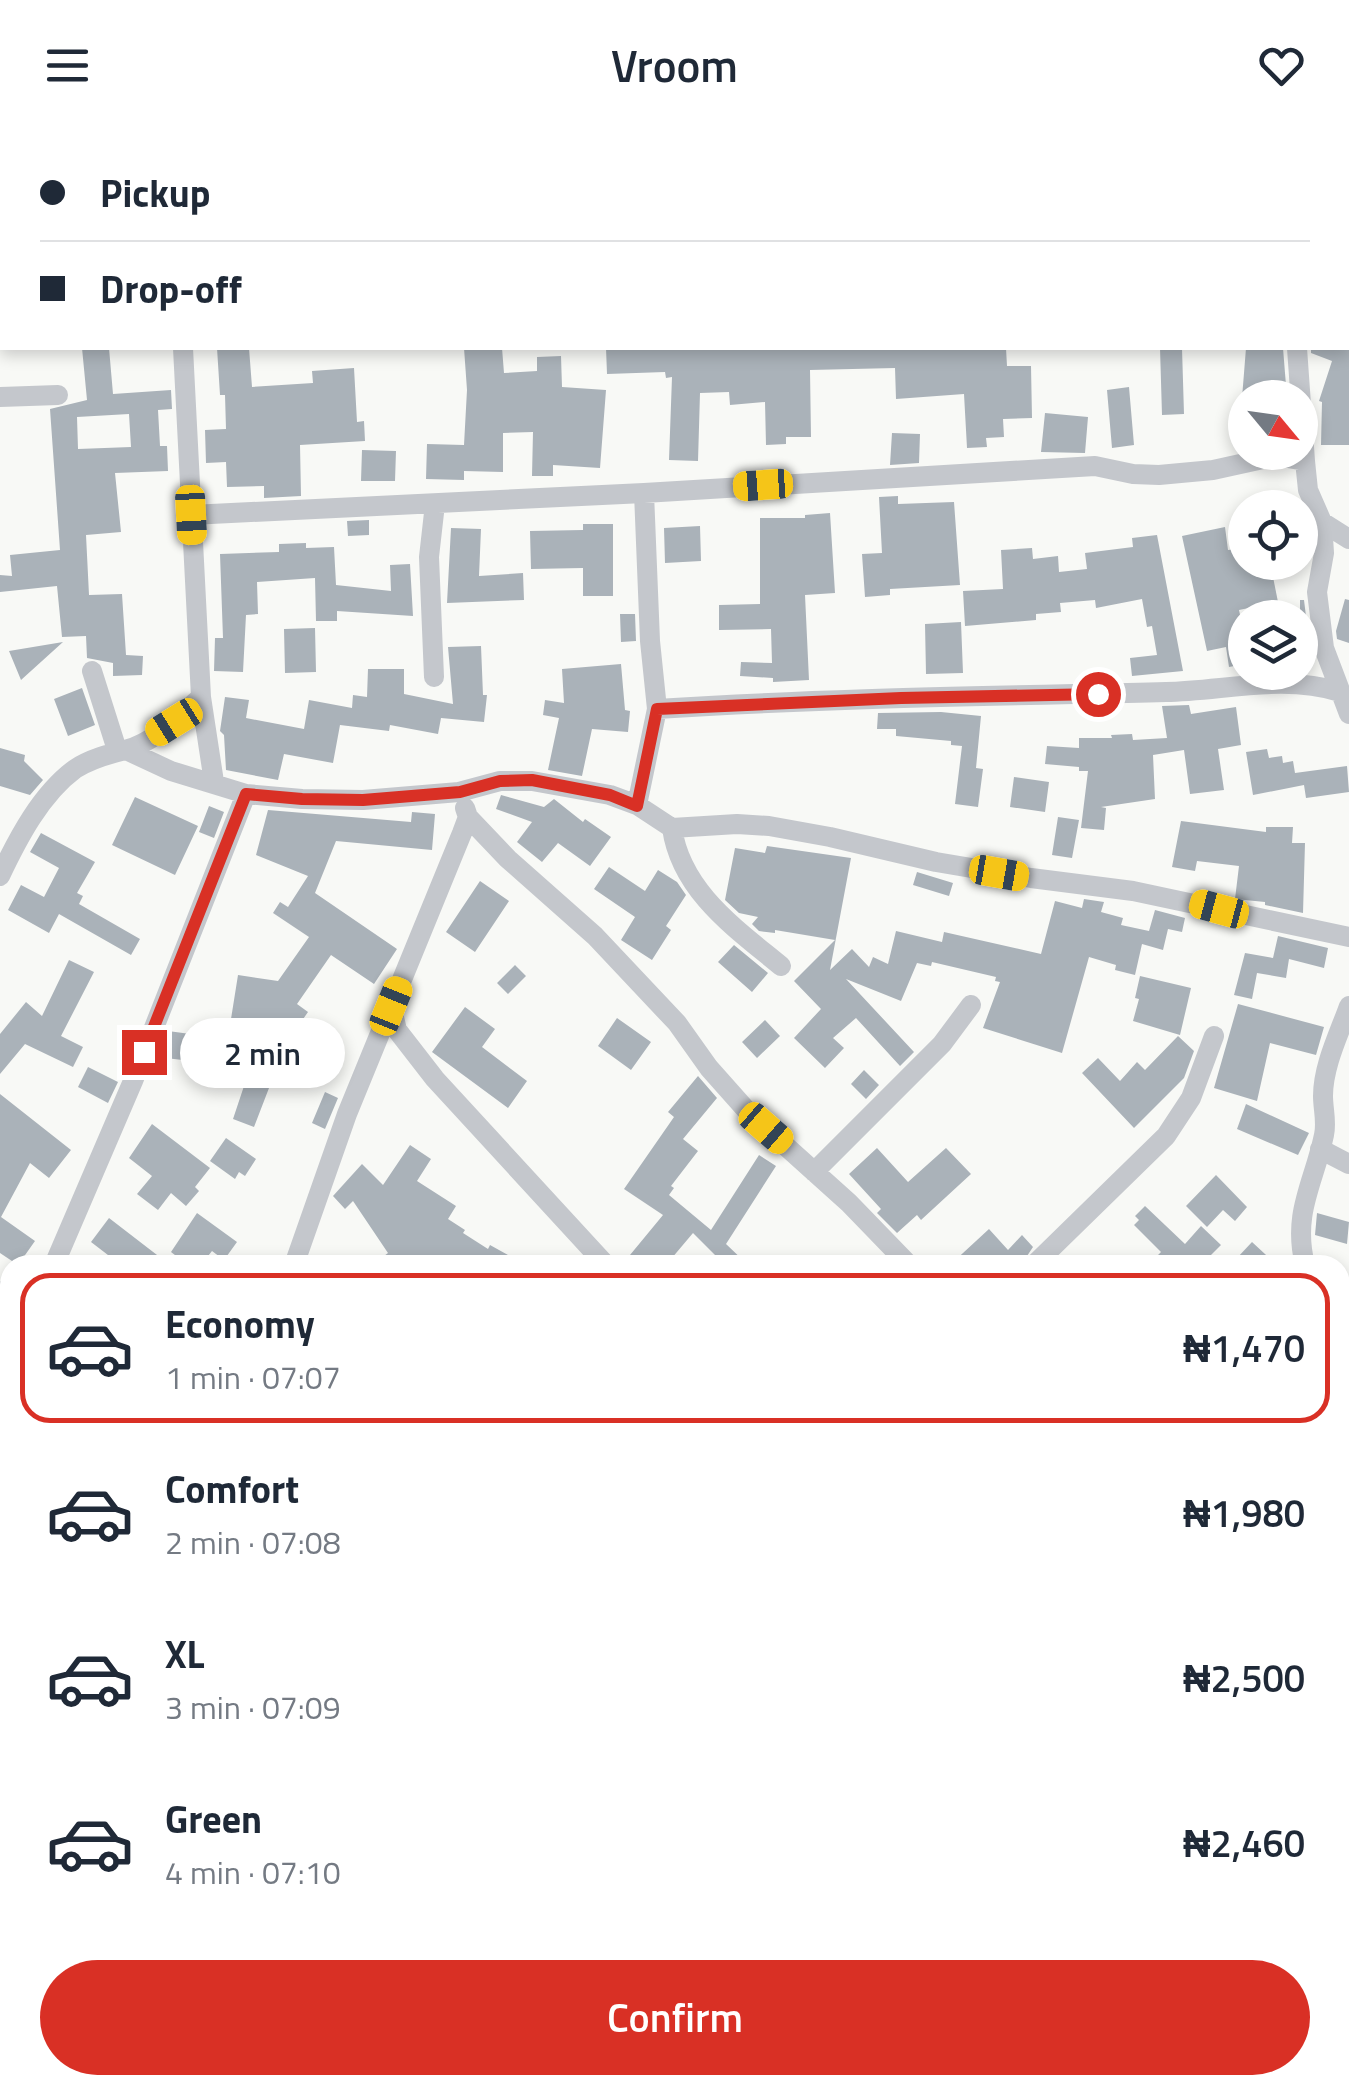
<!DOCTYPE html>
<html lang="en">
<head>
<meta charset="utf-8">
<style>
	body { margin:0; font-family:"Titillium Web",sans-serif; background:#f6f6f7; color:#1f2937; height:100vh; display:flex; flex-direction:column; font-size:38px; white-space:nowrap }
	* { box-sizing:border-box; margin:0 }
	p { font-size:32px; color:#747a83 }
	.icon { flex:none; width:55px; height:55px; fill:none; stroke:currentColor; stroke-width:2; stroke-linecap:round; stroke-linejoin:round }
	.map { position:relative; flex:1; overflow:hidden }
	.panel { position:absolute; left:0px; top:1125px; width:1350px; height:840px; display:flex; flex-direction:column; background:#fff; border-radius:30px 30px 0 0; box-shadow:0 5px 15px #0003 }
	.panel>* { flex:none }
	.hud { position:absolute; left:0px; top:0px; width:1350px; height:220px; box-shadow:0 5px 15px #0003; display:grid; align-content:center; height:220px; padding:0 40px; background:#fff }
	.needle { width:65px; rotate:119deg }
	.controls { position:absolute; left:1228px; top:250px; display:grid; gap:20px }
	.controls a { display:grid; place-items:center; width:90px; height:90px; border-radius:50%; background:#fff; box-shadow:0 5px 15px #0003; font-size:50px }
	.end { position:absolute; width:45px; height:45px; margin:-22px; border:12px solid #d93025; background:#fff; box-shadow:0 0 0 5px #fff }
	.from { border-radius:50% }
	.bubble { position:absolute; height:70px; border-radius:35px; background:#fff; box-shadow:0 5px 15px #0003; font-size:32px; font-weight:600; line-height:70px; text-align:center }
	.car { position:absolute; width:30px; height:60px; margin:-30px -15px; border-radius:12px; box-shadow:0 0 8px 2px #0007; background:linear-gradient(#f5c518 24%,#345 0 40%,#f5c518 0 76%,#345 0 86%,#f5c518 0) }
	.hud b { display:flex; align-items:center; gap:35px; height:95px; font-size:38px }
	.hud b+b { border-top:2px solid #e0e1e3 }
	.hud i { width:25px; height:25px; background:#1f2937 }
	ul { padding:18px 0 0; list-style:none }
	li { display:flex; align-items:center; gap:30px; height:150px; margin:0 20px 15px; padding:0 20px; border:5px solid transparent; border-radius:30px }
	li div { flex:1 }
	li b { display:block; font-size:38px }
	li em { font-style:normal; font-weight:600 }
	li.current { border-color:#d93025 }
	li>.icon { width:90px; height:90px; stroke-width:1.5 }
	.primary-button { display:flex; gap:20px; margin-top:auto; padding:20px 40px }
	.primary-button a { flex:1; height:115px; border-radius:60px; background:#d93025; color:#fff; font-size:40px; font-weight:600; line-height:115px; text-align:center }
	header { display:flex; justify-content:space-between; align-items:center; height:130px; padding:0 40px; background:#fff; font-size:45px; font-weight:600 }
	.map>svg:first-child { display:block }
	.building { fill:#aab2b9; fill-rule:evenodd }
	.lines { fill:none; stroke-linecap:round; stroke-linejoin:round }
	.minor { stroke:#c4c7cc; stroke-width:20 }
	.route { stroke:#d93025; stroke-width:12 }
</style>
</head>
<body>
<header><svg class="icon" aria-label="menu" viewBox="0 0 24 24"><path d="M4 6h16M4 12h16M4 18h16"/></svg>Vroom<svg class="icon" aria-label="heart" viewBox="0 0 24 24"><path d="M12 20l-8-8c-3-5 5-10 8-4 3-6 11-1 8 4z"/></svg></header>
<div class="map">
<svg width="1349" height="1965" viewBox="0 0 1349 1965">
	<rect width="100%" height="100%" fill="#f8f9f6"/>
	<path class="building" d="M82 218H109L113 264 171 260 172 279 158 280 160 316H167L168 341 115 343 121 402 86 405 89 465 122 464 126 525 143 526 142 545 113 546V533L87 528 86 506 62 507 57 456 0 462V445L12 446 10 425 60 420 50 279 87 270ZM129 284 131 317 78 319 77 287Z
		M217 218H249L252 257 313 253 312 241 354 238 357 292 364 291 365 311 300 315 301 366 264 368V356L227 357 226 332 206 333 205 300 226 299 225 265H220Z
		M464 218H502L504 243 537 241V227L561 226 562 257 606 260 600 338 553 335V346H532L533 302 503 303V342L464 341V350L426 349 427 314 464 315 467 260Z
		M606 218H1006L1007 236H1031L1032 288 1003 289 1004 307 986 308 987 317 967 318 964 264 896 269 895 238 810 240 811 307H786V314L766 315 765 272 730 275 729 262 700 263 698 331 669 330 672 247 666 248 665 242 607 244Z
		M1160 218H1182L1184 284 1162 285Z
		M1246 218H1283L1287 268H1242Z
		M1311 218H1349V315H1321L1322 272 1319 271 1332 231 1311 223Z
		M1129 257 1134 315 1112 318 1107 260Z
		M1045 283 1088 287 1085 323 1041 322Z
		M892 303 920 304 919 333 890 335Z
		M362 320 396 321 395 351H361Z
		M898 366V374L954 372 960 455 890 459V465L865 467 862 424 882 423 879 367Z
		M830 383 835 463 805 465 809 550 773 552V548L740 546 741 532 772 533 771 499 719 500V475L760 474V388H805V385Z
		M369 390V405L348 406 347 391Z
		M583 394H613V466H583V438L531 439 530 401 583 400Z
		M700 396 701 431 665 433 664 398Z
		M1225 397 1228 420 1245 418V432H1270L1278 472 1239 480 1245 508V534L1229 537 1226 517 1207 521 1182 406Z
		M451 398 481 399 479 446 523 443 524 470 447 473Z
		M1157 405 1183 541 1132 546 1130 528 1157 525 1152 496 1147 497 1142 469 1096 478 1095 470 1060 473 1061 482 1036 484V490L965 496 963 461 1003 459 1001 420 1032 418 1033 429 1058 426 1059 442 1087 439 1085 423 1133 417 1132 408Z
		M306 413V418L334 417 336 455 391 461 390 435 410 434 413 486 337 481V491H316L315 448 257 452 258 484 246 485 243 542 214 541 215 508H223L220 424 279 422V414Z
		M1345 469 1349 470V513L1337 509 1336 501Z
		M1300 470H1304L1310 519 1300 522Z
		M620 484H635L636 511 621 512Z
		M961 492 963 543 926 544 925 494Z
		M315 498 316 542 285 543 284 499Z
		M63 512 21 550 9 521Z
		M481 516 483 565H487L484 592 441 588 438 604 390 595 389 601 340 595 333 633 284 624 278 650 226 640 224 605 220 601 225 567 249 570 246 588 304 599 309 570 352 578 353 565 367 567 368 539H404V564L453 574 448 517Z
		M621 534 625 580 630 581 628 602 592 599 582 646 548 640 559 588 543 585 545 570 564 573 562 539Z
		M82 558 95 595 68 606 54 569Z
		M1189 575 1191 584 1236 577 1241 615 1218 619 1224 660 1190 664 1184 620 1153 625 1155 669 1101 677 1106 678 1104 700 1081 698 1088 641H1079V637L1045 634 1047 616 1079 618V608H1112L1111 605 1132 604 1133 610 1167 608 1162 576Z
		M941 582 981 586 976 638 983 639 978 677 955 674 962 616 951 615V611L896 606V599H877L878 583Z
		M0 618 25 625 24 631 43 650 30 665 0 656Z
		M1267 619 1269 628 1282 626 1283 633 1293 631 1295 643 1347 636 1349 662 1306 668 1304 655 1253 665 1246 622Z
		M1014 647 1049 652 1045 682 1010 677Z
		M501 665 544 677 554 669 583 692 585 689 611 707 590 736 558 713 542 732 517 712 532 692 496 679Z
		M135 667 198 696 175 745 112 715Z
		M209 676 224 682 214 708 199 702Z
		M268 680 411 692 412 682 435 684 432 720 336 711 315 763 397 819 374 854 331 825 297 874 308 882 285 915 290 918 264 956 269 958 254 997 233 989 250 938 157 927 168 901 220 908 222 888 231 889 238 845 278 851 309 807 273 783 280 772 288 777 308 746 256 725Z
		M1058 687 1079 690 1072 728 1052 725Z
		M1181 691 1266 702V697H1293L1292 713H1305L1303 783 1265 775V772L1235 769 1239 736 1197 731 1195 741 1172 737Z
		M41 703 95 732 77 763 83 766 79 774 140 809 131 825 59 784 49 803 8 780 21 755 44 767 59 738 30 722Z
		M767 716 851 728 830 840 852 819 869 837 873 827 888 834 896 801 942 812 944 802 1041 824 1055 771 1082 778 1084 769 1104 772 1101 782 1123 788 1121 795 1149 801 1155 780 1185 788 1182 802 1168 799 1163 820 1142 814 1135 845 1115 840 1116 835 1089 827 1062 923 983 898 1000 852 995 851 996 847 932 832 931 836 917 833 901 871 846 849 914 922 900 936 856 888 833 908 844 918 825 938 794 908 821 879 794 851 835 810 775 800V803L759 801 752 794 758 787 739 783 725 770 735 718 765 723Z
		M609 737 645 761 658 740 677 752 686 765 666 796 671 800 652 830 621 810 635 787 594 759Z
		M917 742 953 753 949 766 913 755Z
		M480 751 509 771 475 822 446 802Z
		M1278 806 1328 818 1324 838 1289 829 1286 848 1257 843 1252 869 1234 865 1245 823 1273 828Z
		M734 815 768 843 752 862 718 832Z
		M69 830 94 842 61 906 83 917 73 937 25 914 0 944V904L26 872 42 886Z
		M515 835 526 846 508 864 497 853Z
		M1140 846 1191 858 1180 905 1133 891 1139 869 1135 868Z
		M1238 874 1324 897 1316 925 1270 913 1257 971 1214 958Z
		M465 877 495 899 482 917 527 951 508 978 432 922Z
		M617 888 651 912 631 940 598 916Z
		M765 890 780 906 757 928 742 912Z
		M1178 906 1194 921 1184 948 1134 998 1082 943 1098 928 1120 951 1137 932 1145 940Z
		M88 937 118 952 108 973 78 957Z
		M864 940 879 955 866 969 851 954Z
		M698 946 717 968 683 1009 698 1021 671 1056 674 1058 669 1065 711 1100 759 1025 776 1036 726 1114 748 1135H725L693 1103 666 1135H643L630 1125 663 1085 624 1059 674 987 668 982Z
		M325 962 338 968 325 999 312 993Z
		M0 964 71 1020 49 1048 30 1033 1 1087 35 1111 18 1135 0 1123Z
		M1246 974 1309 1003 1298 1025 1237 999Z
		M152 994 210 1038 195 1057 199 1061 186 1076 171 1063 158 1080 137 1064 152 1046 129 1028Z
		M226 1008 256 1029 245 1046 239 1042 235 1049 210 1031Z
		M410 1015 431 1029 417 1051 456 1076 448 1089 465 1100 463 1103 488 1119 490 1115 508 1125 502 1135H372L388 1123 353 1071 345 1079 333 1066 362 1034 383 1055Z
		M877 1018 908 1052 946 1018 971 1044 921 1090 917 1085 897 1103 877 1083 881 1079 849 1044Z
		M1216 1045 1247 1077 1235 1091 1223 1080 1207 1097 1186 1076Z
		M1145 1076 1185 1114 1201 1096 1221 1115 1201 1135H1148L1161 1122 1134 1095 1139 1090 1135 1086Z
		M197 1083 237 1112 224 1130 212 1121 201 1135H188L171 1122Z
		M1317 1083 1349 1092 1347 1114 1315 1105Z
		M109 1088 170 1135H121L91 1112Z
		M989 1099 1008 1120 1022 1105 1033 1117 1021 1135H950Z
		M1252 1112 1277 1135H1245L1237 1128Z"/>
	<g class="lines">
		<path class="minor" d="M170 0V2
			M706 0V2
			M1280 2 1281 0
			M1348 175H1349
			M183 218 201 567 214 652
			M1297 218 1305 331
			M0 267 58 265
			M191 385 644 363 1095 336 1133 344 1159 345 1213 340 1276 326 1305 331 1308 360 1322 392 1324 423 1317 462 1324 518 1349 584
			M1322 392 1349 409
			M92 541 117 620
			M434 547 429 427 435 374
			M657 579C826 568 996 566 1166 562 1223 561 1284 544 1340 562
			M126 620 171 641 246 664 302 669 363 670 459 662 500 651H532L610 665 637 675 672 698 737 694 769 696 830 707 936 732 1031 748 1133 761 1349 807
			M637 675 657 579 650 511 644 363
			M468 687 508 729 595 806 677 893 709 938 749 983 849 1073 909 1135
			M672 698C681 761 735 798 781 836
			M0 746C18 708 41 664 75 639 90 629 109 624 125 620 154 613 180 586 201 567
			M391 875 397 900 435 949 606 1135
			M1320 1019 1349 1034
			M814 1042 942 914 971 875
			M54 1135 133 951 246 664
			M294 1135 347 984 462 703 468 687 465 678
			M1034 1135 1166 1006 1191 968 1214 906
			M1305 1135C1292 1083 1314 1053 1324 1005 1327 992 1323 979 1323 966 1323 936 1339 904 1349 876
			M0 1161 10 1171
			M1340 1177 1349 1185
			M1340 1460 1349 1452
			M0 1472 10 1482
			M1340 1604 1349 1613
			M1340 1731 1349 1727
			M0 1801 10 1795
			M0 1851 10 1864
			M78 1955 84 1965
			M757 1955 765 1965
			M178 1965 193 1955
			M525 1965 535 1955
			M873 1965 893 1955"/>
	</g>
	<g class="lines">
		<path class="route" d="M144 922 246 664 302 669 363 670 460 662 500 651 532 650 610 665 637 676 657 579 901 568 1098 564"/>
	</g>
</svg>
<div class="controls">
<a><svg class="needle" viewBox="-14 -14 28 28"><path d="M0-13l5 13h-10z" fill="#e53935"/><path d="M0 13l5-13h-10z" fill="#747a83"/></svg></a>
<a><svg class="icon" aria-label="locate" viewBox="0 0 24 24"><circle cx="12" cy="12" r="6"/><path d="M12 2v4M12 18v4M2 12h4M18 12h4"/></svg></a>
<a><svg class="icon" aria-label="layers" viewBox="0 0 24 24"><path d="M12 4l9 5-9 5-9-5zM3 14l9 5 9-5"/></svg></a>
</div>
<i class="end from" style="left:1098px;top:564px"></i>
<i class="end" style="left:144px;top:922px"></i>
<div class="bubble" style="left:180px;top:888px;width:165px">2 min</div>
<i class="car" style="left:763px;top:355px;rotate:266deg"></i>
<i class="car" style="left:191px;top:385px;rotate:177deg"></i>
<i class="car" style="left:174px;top:592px;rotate:238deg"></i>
<i class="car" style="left:999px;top:743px;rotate:100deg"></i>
<i class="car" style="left:1219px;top:779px;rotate:285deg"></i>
<i class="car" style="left:391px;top:876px;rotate:22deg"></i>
<i class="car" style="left:766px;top:998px;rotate:131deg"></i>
<div class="hud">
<b><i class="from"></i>Pickup</b>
<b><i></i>Drop-off</b>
</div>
<section class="panel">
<ul>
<li class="current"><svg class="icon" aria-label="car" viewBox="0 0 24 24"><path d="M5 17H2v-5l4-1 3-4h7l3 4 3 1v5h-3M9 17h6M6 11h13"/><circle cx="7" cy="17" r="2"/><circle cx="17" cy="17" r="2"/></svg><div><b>Economy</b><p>1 min · 07:07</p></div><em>₦1,470</em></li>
<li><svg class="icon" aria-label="car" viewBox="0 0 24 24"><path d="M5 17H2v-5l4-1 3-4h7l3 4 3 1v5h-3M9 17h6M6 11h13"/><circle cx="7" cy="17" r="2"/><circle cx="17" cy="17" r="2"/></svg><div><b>Comfort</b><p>2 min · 07:08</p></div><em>₦1,980</em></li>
<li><svg class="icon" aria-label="car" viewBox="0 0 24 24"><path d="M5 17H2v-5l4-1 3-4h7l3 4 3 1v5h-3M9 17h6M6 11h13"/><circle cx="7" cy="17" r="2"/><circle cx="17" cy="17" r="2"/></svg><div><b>XL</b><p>3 min · 07:09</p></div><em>₦2,500</em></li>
<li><svg class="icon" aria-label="car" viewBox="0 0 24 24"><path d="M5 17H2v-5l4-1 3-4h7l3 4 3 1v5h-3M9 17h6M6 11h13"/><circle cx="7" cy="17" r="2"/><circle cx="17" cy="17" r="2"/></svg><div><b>Green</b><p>4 min · 07:10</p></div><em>₦2,460</em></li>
</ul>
<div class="primary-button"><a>Confirm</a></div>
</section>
</div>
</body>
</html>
